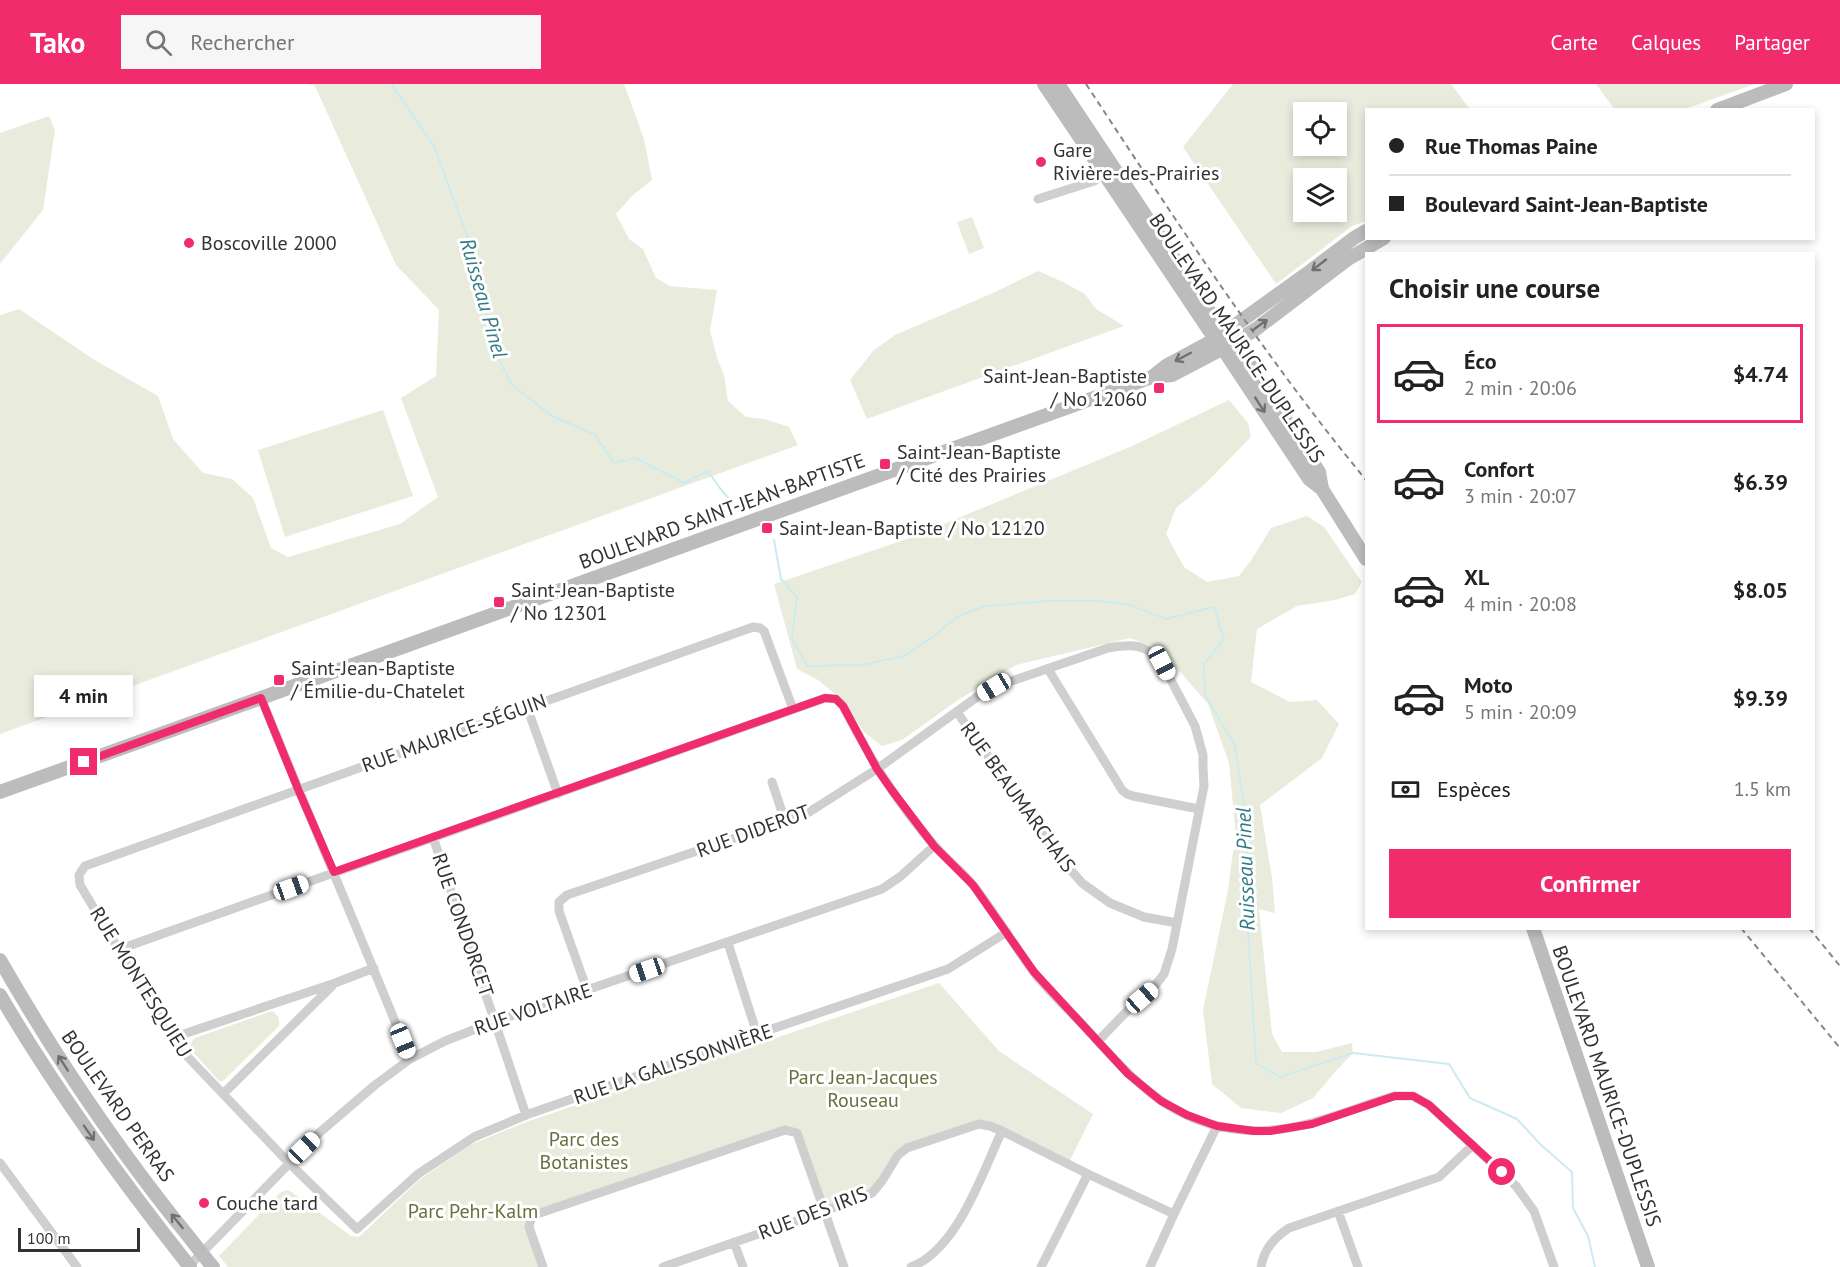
<!DOCTYPE html>
<html lang="fr">
<head>
<meta charset="utf-8">
<style>
	body { margin:0; font-family:"PT Sans",sans-serif; background:#f6f6f6; color:#222; height:100vh; display:flex; flex-direction:column; font-size:22px; white-space:nowrap }
	* { box-sizing:border-box; margin:0 }
	p { font-size:20px; color:#767676 }
	.icon { flex:none; width:33px; height:33px; fill:none; stroke:currentColor; stroke-width:2; stroke-linecap:round; stroke-linejoin:round }
	.map { position:relative; flex:1; overflow:hidden }
	.drawer { position:absolute; left:1365px; top:168px; width:450px; height:678px; display:flex; flex-direction:column; background:#fff; border-radius:0px; box-shadow:0 3px 9px #0003 }
	.drawer>* { flex:none }
	.guide { position:absolute; left:1365px; top:24px; width:450px; height:132px; border-radius:0px; box-shadow:0 3px 9px #0003; display:grid; align-content:center; height:132px; padding:0 24px; background:#fff }
	.tools { position:absolute; left:1293px; top:18px; display:grid; gap:12px }
	.tools a { display:grid; place-items:center; width:54px; height:54px; border-radius:0px; background:#fff; box-shadow:0 3px 9px #0003; font-size:30px }
	.scale { position:absolute; left:18px; bottom:15px; width:122px; box-sizing:border-box; padding-left:6px; border:3px solid #323232; border-top:0; font-size:16px; line-height:21px; white-space:nowrap; color:#323232; -webkit-text-stroke:4px #fff; paint-order:stroke }
	.end { position:absolute; width:27px; height:27px; margin:-14px; border:8px solid #f12c6d; background:#fff; box-shadow:0 0 0 3px #fff }
	.from { border-radius:50% }
	.bubble { position:absolute; height:42px; border-radius:0px; background:#fff; box-shadow:0 3px 9px #0003; font-size:20px; font-weight:700; line-height:42px; text-align:center }
	.car { position:absolute; width:18px; height:36px; margin:-18px -9px; border-radius:8px; box-shadow:0 0 4px 2px #0007; background:linear-gradient(#fff 24%,#345 0 40%,#fff 0 76%,#345 0 86%,#fff 0) }
	.guide b { display:flex; align-items:center; gap:21px; height:57px; font-size:22px }
	.guide b+b { border-top:2px solid #e0e0e0 }
	.guide i { width:15px; height:15px; background:#222 }
	ul { padding:0; list-style:none }
	li { display:flex; align-items:center; gap:18px; height:99px; margin:0 12px 9px; padding:0 12px; border:3px solid transparent; border-radius:0px }
	li div { flex:1 }
	li b { display:block; font-size:22px }
	li em { font-style:normal; font-weight:700 }
	li.active { border-color:#f12c6d }
	li>.icon { width:54px; height:54px; stroke-width:1.5 }
	h2 { padding:0 24px; font-size:27px; line-height:72px }
	.pay { display:flex; align-items:center; gap:15px; height:66px; padding:0 24px; font-size:22px }
	.pay p { margin-inline-start:auto }
	.button { display:flex; gap:12px; margin-top:auto; padding:12px 24px }
	.button a { flex:1; height:69px; border-radius:0px; background:#f12c6d; color:#fff; font-size:24px; font-weight:700; line-height:69px; text-align:center }
	header { display:flex; align-items:center; gap:36px; box-sizing:border-box; height:84px; padding:0 30px; background:#f12c6d; color:#fff }
	header strong { font-size:28px }
	nav { display:flex; gap:33px; margin-inline-start:auto; font-size:21px }
	.search { width:420px; height:54px; background:#f6f6f6; display:flex; align-items:center; gap:15px; box-sizing:border-box; padding:0 21px; border-radius:0px; color:#767676; font-size:22px }
	.map>svg:first-child { display:block }
	.green { fill:#e9ecdd; fill-rule:evenodd }
	.lines { fill:none; stroke-linecap:round; stroke-linejoin:round }
	.stream { stroke:#cbebf0; stroke-width:2 }
	.street { stroke:#cfcfcf; stroke-width:9 }
	.secondary { stroke:#bcbcbc; stroke-width:14 }
	.rail { stroke:#878787; stroke-width:2; stroke-dasharray:6 4.5; stroke-linecap:butt }
	.oneway { stroke:#707070 }
	.route { stroke:#f12c6d; stroke-width:8 }
	.poi-dot { fill:#f12c6d; stroke:#fff; stroke-width:2 }
	.labels { text-anchor:middle; dominant-baseline:central; stroke-width:6; stroke-linejoin:round; paint-order:stroke }
	.poi-label { font-size:20px; fill:#323232; stroke:#fff; text-anchor:start }
	.street-label { font-size:20px; fill:#323232; stroke:#fff }
	.park-label { font-size:20px; fill:#63723b; stroke:#fff }
	.water-label { font-size:21px; font-style:italic; fill:#337b86; stroke:#fff }
</style>
</head>
<body>
<header>
<strong>Tako</strong>
<div class="search"><svg class="icon" aria-label="search" viewBox="0 0 24 24"><circle cx="10" cy="10" r="6"/><path d="M15 15l6 6"/></svg>Rechercher</div>
<nav><a>Carte</a><a>Calques</a><a>Partager</a></nav>
</header>
<div class="map">
<svg width="1840" height="1183" viewBox="0 0 1840 1183">
	<rect width="100%" height="100%" fill="#fff"/>
	<path class="green" d="M308 0H624L644 55 652 96 632 112 616 130 629 155 643 165 656 194 670 202 717 206 710 247 717 274 724 291 728 317 746 333 765 335 789 343 798 361 0 650V231L19 225 93 275 158 312 173 355 203 389 232 395 253 414 271 464 288 473 400 440 438 413 401 314 436 292 439 226 396 181 315 2Z
		M1233 0H1451L1470 25 1366 26V137L1352 142 1276 200 1183 63ZM1304 28H1336V62H1304ZM1304 94H1336V128H1304Z
		M1596 0H1755L1685 25 1615 26Z
		M49 32 55 46 43 126 0 180V49Z
		M972 133 984 164 969 170 957 138Z
		M1038 187 1063 198 1085 210 1096 225 1124 242 867 335 850 296 874 266 895 251 993 209Z
		M1229 316 1248 339 1251 353 1205 400 1176 424 1166 450 1184 483 1207 498 1239 492 1252 475 1271 444 1307 432 1324 443 1362 498 1355 510 1335 516 1297 522 1257 545 1251 598 1290 618 1317 616 1339 640 1322 674 1260 721 1272 794 1275 829 1259 825 1272 950 1282 968H1316L1352 959 1353 969 1335 988 1313 1014 1281 1029 1241 1024 1212 1000 1203 926 1228 806 1233 767 1237 763 1229 679 1208 620 1160 565 1130 554 1016 581 958 616 902 656 882 662 865 649 840 614 818 596 797 585 774 500 910 454 1132 362Z
		M383 326 413 412 285 453 258 366Z
		M939 899 999 967 1093 1030 1068 1080 978 1040 898 1071 872 1109 825 1127 799 1050 790 1047 537 1130 529 1144 543 1183H228L219 1172 281 1108 288 1106 293 1109 351 1152 359 1153 419 1096 470 1061 526 1038Z
		M272 927C278 931 280 935 279 942L223 997H219L193 968 190 960 195 954Z"/>
	<g class="lines">
		<path class="stream" d="M391 0 434 62 474 171 494 265 511 300 552 332 595 351 614 379 635 374 684 399 708 387 719 403 740 428
			M774 456 781 495 797 513 792 554 807 582 862 581 904 572 931 554 957 533 984 522 1051 517H1097L1127 520 1166 535 1214 523 1224 555 1204 580 1205 611 1235 662 1248 746 1246 811 1256 979 1280 993 1353 969 1449 980 1470 1014 1517 1035 1541 1061 1572 1088 1573 1124 1588 1152 1595 1183"/>
		<path class="street" d="M1038 115 1094 97 1110 88
			M1048 585 1122 706 1127 710 1133 712 1199 725
			M261 614C310 735 362 854 410 975
			M527 623 558 710
			M793 625 764 547 760 544 753 543 85 782 79 791 80 801 172 954 184 969 289 1079 357 1145 418 1090 474 1053 526 1031 757 950 948 885 1007 848
			M957 628 1056 769 1082 799 1110 819 1144 833 1177 839
			M772 698 785 737
			M433 753 526 1031
			M728 859 757 950
			M120 865 825 614 836 615 843 622C869 672 897 720 935 762 947 776 962 787 973 801 995 828 1012 859 1033 887 1047 906 1066 923 1082 940 1122 983 1157 1028 1218 1042 1284 1058 1334 1030 1394 1012H1413L1429 1021 1516 1102 1534 1127 1554 1183
			M587 906 559 827V818L567 811 806 730 877 685 977 613 994 603 1108 564C1132 560 1146 559 1162 579L1195 642 1203 671V683L1204 702 1172 865 1164 890 1153 904 1130 924 1098 957
			M172 954 335 899 374 884
			M223 1010 332 902
			M0 1079 77 1183
			M1338 1127 1358 1183
			M734 1158 743 1183
			M188 1183 319 1049 375 1001 410 975 445 957 496 937 882 805 901 792 934 762
			M543 1183 529 1143 531 1135 537 1130 785 1046 797 1049 844 1183
			M663 1183 825 1127 872 1109 882 1097 898 1071 907 1064 979 1040 990 1042 1002 1047 1088 1090 1174 1130
			M911 1183C958 1165 982 1089 1002 1047
			M1041 1183 1088 1090
			M1150 1183 1174 1130 1217 1042
			M1261 1183C1264 1165 1274 1154 1289 1144L1439 1093 1473 1061"/>
		<path class="secondary" d="M1044 0 1209 246 1223 265 1309 395 1322 405
			M1058 0 1213 233 1235 258 1319 388 1322 405 1366 475
			M1717 26 1786 0
			M1152 293 1166 282 1216 255 1305 191 1354 154 1366 147
			M0 708 1152 293 1172 291 1235 258 1256 245 1348 175 1384 154
			M1533 844 1648 1183
			M0 876C52 967 111 1055 176 1137 189 1152 200 1168 213 1183
			M0 911C56 1007 121 1096 190 1183"/>
		<path class="rail" d="M1086 0C1175 135 1263 271 1366 396
			M1741 844 1840 964
			M1809 844 1840 882"/>
	</g>
	<defs><path id="oneway-shaft" d="M-6 0H5M1.5-3L5.5 0L1.5 3" fill="none" stroke-width="1.6" stroke-linecap="round" stroke-linejoin="round" transform="scale(1.5)"/></defs>
	<g class="oneway">
		<use href="#oneway-shaft" transform="translate(1319 181) rotate(142)"/>
		<use href="#oneway-shaft" transform="translate(1260 241) rotate(-36)"/>
		<use href="#oneway-shaft" transform="translate(1183 273) rotate(152)"/>
		<use href="#oneway-shaft" transform="translate(1260 321) rotate(57)"/>
		<use href="#oneway-shaft" transform="translate(63 979) rotate(-123)"/>
		<use href="#oneway-shaft" transform="translate(89 1049) rotate(55)"/>
		<use href="#oneway-shaft" transform="translate(177 1137) rotate(-129)"/>
	</g>
	<g class="lines">
		<path class="route" d="M84 678 261 614 298 705 334 788 825 614 836 615 843 622 877 685 891 705 934 762 973 801 1034 888 1128 990 1161 1017 1187 1031 1217 1042 1254 1047H1270L1312 1040 1395 1012H1413L1429 1021 1502 1088"/>
	</g>
	<g class="poi-dot">
		<circle cx="1041" cy="78" r="6"/>
		<circle cx="189" cy="159" r="6"/>
		<rect x="1153" y="298" width="12" height="12" rx="3"/>
		<rect x="879" y="374" width="12" height="12" rx="3"/>
		<rect x="761" y="438" width="12" height="12" rx="3"/>
		<rect x="493" y="512" width="12" height="12" rx="3"/>
		<rect x="273" y="590" width="12" height="12" rx="3"/>
		<circle cx="204" cy="1119" r="6"/>
	</g>
	<g class="labels">
		<g class="poi-label">
			<text x="1053" y="66">Gare<tspan x="1053" dy="23">Rivière-des-Prairies</tspan></text>
			<text x="201" y="159">Boscoville 2000</text>
			<text x="1147" y="292" text-anchor="end">Saint-Jean-Baptiste<tspan x="1147" dy="23">/ No 12060</tspan></text>
			<text x="897" y="368">Saint-Jean-Baptiste<tspan x="897" dy="23">/ Cité des Prairies</tspan></text>
			<text x="779" y="444">Saint-Jean-Baptiste / No 12120</text>
			<text x="511" y="506">Saint-Jean-Baptiste<tspan x="511" dy="23">/ No 12301</tspan></text>
			<text x="291" y="584">Saint-Jean-Baptiste<tspan x="291" dy="23">/ Émilie-du-Chatelet</tspan></text>
			<text x="216" y="1119">Couche tard</text>
		</g>
		<g class="street-label">
			<text transform="translate(1237 254) rotate(56)">BOULEVARD MAURICE-DUPLESSIS</text>
			<text transform="translate(722 427) rotate(-20)">BOULEVARD SAINT-JEAN-BAPTISTE</text>
			<text transform="translate(454 649) rotate(-20)">RUE MAURICE-SÉGUIN</text>
			<text transform="translate(1018 713) rotate(54)">RUE BEAUMARCHAIS</text>
			<text transform="translate(753 747) rotate(-20)">RUE DIDEROT</text>
			<text transform="translate(463 841) rotate(71)">RUE CONDORCET</text>
			<text transform="translate(141 898) rotate(58)">RUE MONTESQUIEU</text>
			<text transform="translate(533 925) rotate(-19)">RUE VOLTAIRE</text>
			<text transform="translate(673 980) rotate(-19)">RUE LA GALISSONNIÈRE</text>
			<text transform="translate(1607 1002) rotate(71)">BOULEVARD MAURICE-DUPLESSIS</text>
			<text transform="translate(118 1022) rotate(55)">BOULEVARD PERRAS</text>
			<text transform="translate(813 1129) rotate(-21)">RUE DES IRIS</text>
		</g>
		<g class="park-label">
			<text x="863" y="993">Parc Jean-Jacques<tspan x="863" dy="23">Rouseau</tspan></text>
			<text x="584" y="1055">Parc des<tspan x="584" dy="23">Botanistes</tspan></text>
			<text x="473" y="1127">Parc Pehr-Kalm</text>
		</g>
		<g class="water-label">
			<text transform="translate(484 214) rotate(74)">Ruisseau Pinel</text>
			<text transform="translate(1245 785) rotate(-92)">Ruisseau Pinel</text>
		</g>
	</g>
</svg>
<div class="tools">
<a><svg class="icon" aria-label="locate" viewBox="0 0 24 24"><circle cx="12" cy="12" r="6"/><path d="M12 2v4M12 18v4M2 12h4M18 12h4"/></svg></a>
<a><svg class="icon" aria-label="layers" viewBox="0 0 24 24"><path d="M12 4l9 5-9 5-9-5zM3 14l9 5 9-5"/></svg></a>
</div>
<div class="scale">100 m</div>
<i class="end from" style="left:1502px;top:1088px"></i>
<i class="end" style="left:84px;top:678px"></i>
<div class="bubble" style="left:34px;top:591px;width:99px">4 min</div>
<i class="car" style="left:1162px;top:579px;rotate:152deg"></i>
<i class="car" style="left:994px;top:603px;rotate:239deg"></i>
<i class="car" style="left:291px;top:804px;rotate:70deg"></i>
<i class="car" style="left:647px;top:886px;rotate:251deg"></i>
<i class="car" style="left:1142px;top:914px;rotate:49deg"></i>
<i class="car" style="left:403px;top:957px;rotate:158deg"></i>
<i class="car" style="left:304px;top:1064px;rotate:46deg"></i>
<div class="guide">
<b><i class="from"></i>Rue Thomas Paine</b>
<b><i></i>Boulevard Saint-Jean-Baptiste</b>
</div>
<section class="drawer">
<h2>Choisir une course</h2>
<ul>
<li class="active"><svg class="icon" aria-label="car" viewBox="0 0 24 24"><path d="M5 17H2v-5l4-1 3-4h7l3 4 3 1v5h-3M9 17h6M6 11h13"/><circle cx="7" cy="17" r="2"/><circle cx="17" cy="17" r="2"/></svg><div><b>Éco</b><p>2 min · 20:06</p></div><em>$4.74</em></li>
<li><svg class="icon" aria-label="car" viewBox="0 0 24 24"><path d="M5 17H2v-5l4-1 3-4h7l3 4 3 1v5h-3M9 17h6M6 11h13"/><circle cx="7" cy="17" r="2"/><circle cx="17" cy="17" r="2"/></svg><div><b>Confort</b><p>3 min · 20:07</p></div><em>$6.39</em></li>
<li><svg class="icon" aria-label="car" viewBox="0 0 24 24"><path d="M5 17H2v-5l4-1 3-4h7l3 4 3 1v5h-3M9 17h6M6 11h13"/><circle cx="7" cy="17" r="2"/><circle cx="17" cy="17" r="2"/></svg><div><b>XL</b><p>4 min · 20:08</p></div><em>$8.05</em></li>
<li><svg class="icon" aria-label="car" viewBox="0 0 24 24"><path d="M5 17H2v-5l4-1 3-4h7l3 4 3 1v5h-3M9 17h6M6 11h13"/><circle cx="7" cy="17" r="2"/><circle cx="17" cy="17" r="2"/></svg><div><b>Moto</b><p>5 min · 20:09</p></div><em>$9.39</em></li>
</ul>
<div class="pay"><svg class="icon" aria-label="cash" viewBox="0 0 24 24"><path d="M3 7h18v10H3z"/><circle cx="12" cy="12" r="2"/></svg>Espèces<p>1.5 km</p></div>
<div class="button"><a>Confirmer</a></div>
</section>
</div>
</body>
</html>
